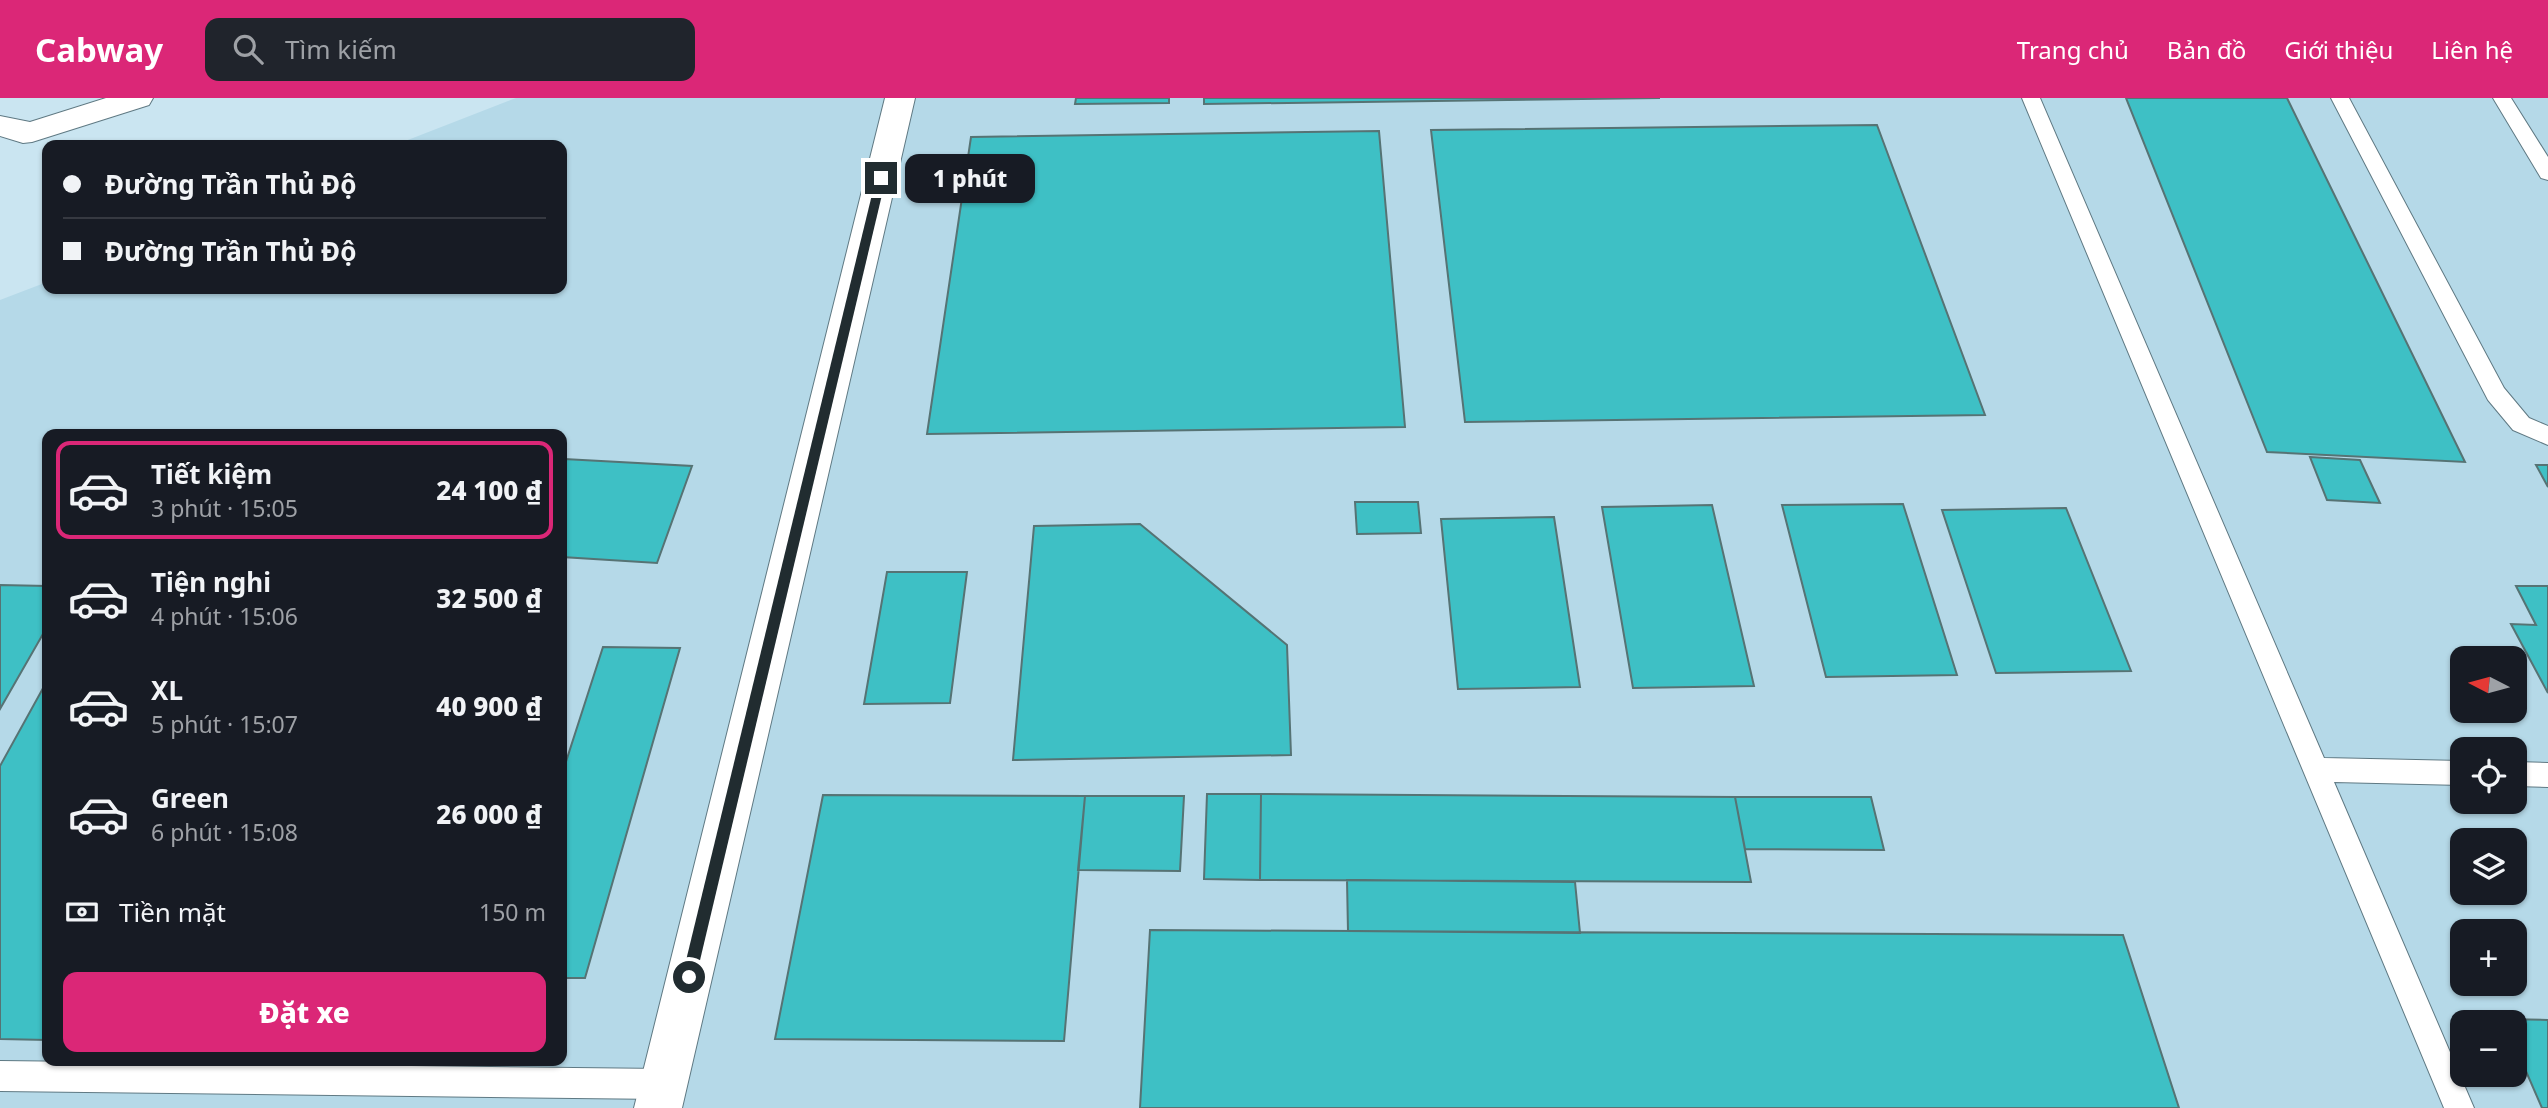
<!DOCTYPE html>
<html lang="vi">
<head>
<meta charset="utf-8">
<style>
	body { margin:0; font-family:"Noto Sans",sans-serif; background:#20242c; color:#f1f3f6; height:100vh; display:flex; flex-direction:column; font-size:26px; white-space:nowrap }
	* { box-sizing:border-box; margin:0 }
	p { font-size:23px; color:#9ea1a6 }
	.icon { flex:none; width:38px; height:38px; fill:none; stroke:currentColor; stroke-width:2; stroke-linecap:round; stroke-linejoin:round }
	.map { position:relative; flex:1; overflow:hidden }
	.panel { position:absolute; left:42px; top:331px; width:525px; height:637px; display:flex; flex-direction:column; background:#171b24; border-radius:14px; box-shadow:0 2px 5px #0004 }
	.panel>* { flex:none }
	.top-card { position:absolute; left:42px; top:42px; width:525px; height:154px; border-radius:14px; box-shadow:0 2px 5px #0004; display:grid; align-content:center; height:154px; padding:0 21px; background:#171b24 }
	.needle { width:46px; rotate:276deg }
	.controls { position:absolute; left:2450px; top:548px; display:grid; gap:14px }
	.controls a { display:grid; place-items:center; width:77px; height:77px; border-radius:14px; background:#171b24; box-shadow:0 2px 5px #0004; font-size:35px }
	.end { position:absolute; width:32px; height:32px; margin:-16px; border:9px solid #212c30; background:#fff; box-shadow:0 0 0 4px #fff }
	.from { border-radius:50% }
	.bubble { position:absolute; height:49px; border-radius:14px; background:#171b24; box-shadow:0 2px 5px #0004; font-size:23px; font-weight:800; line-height:49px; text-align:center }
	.top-card b { display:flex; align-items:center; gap:24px; height:66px; font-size:26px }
	.top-card b+b { border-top:2px solid #363941 }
	.top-card i { width:18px; height:18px; background:#f1f3f6 }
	ul { padding:12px 0 0; list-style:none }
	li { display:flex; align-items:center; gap:21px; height:98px; margin:0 14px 10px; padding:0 7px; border:4px solid transparent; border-radius:14px }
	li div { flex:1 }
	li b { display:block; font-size:26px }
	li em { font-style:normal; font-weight:800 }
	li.current { border-color:#db2777 }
	li>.icon { width:63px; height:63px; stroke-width:1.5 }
	.pay { display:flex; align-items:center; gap:18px; height:77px; padding:0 21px; font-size:26px }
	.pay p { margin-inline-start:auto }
	.button { display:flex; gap:14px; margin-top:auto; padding:14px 21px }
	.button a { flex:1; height:80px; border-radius:14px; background:#db2777; color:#fff; font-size:28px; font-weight:800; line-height:80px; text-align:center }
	header { display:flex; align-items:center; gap:42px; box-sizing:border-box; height:98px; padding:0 35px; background:#db2777; color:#fff }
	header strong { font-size:33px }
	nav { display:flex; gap:38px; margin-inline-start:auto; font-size:24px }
	.search { width:490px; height:63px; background:#20242c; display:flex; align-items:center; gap:18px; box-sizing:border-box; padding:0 24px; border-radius:14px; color:#9ea1a6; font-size:26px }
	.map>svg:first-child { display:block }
	.built { fill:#b5d9e8; fill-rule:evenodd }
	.building { fill:#3ec0c5; stroke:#567374; stroke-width:2 }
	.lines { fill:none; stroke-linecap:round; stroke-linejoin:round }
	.lane-casing { stroke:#5f7983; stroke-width:2 }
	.street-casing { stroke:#5f7983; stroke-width:2 }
	.lane { fill:#fff; fill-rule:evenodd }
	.street { fill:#fff; fill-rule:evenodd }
	.route { fill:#212c30 }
</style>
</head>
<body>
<header>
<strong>Cabway</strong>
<div class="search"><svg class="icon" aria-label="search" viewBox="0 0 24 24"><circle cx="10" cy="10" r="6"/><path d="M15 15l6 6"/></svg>Tìm kiếm</div>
<nav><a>Trang chủ</a><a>Bản đồ</a><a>Giới thiệu</a><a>Liên hệ</a></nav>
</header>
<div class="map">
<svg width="2548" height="1010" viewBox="0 0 2548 1010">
	<rect width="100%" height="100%" fill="#cae5f1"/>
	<path class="built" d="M516 0H2548V1010H0V202L47 184V191H562V47H395ZM47 336H562V962H47ZM2462 560H2515V612H2462ZM2462 651H2515V704H2462ZM2462 742H2515V794H2462ZM2462 833H2515V886H2462ZM2462 924H2515V976H2462Z"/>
	<path class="building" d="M1076 0H1169V5L1075 6Z
		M1204 0H1660L1204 6Z
		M2126 0H2287L2465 364 2267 354Z
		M1877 27 1985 317 1465 324 1431 32Z
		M1379 33 1405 329 927 336 971 39Z
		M2310 359 2360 362 2380 405 2327 402Z
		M564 361 692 368 657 465 562 459V367Z
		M2536 367H2548V389Z
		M1355 404H1418L1421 435 1357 436Z
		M1903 406 1957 577 1826 579 1782 407Z
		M1712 407 1754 588 1633 590 1602 409Z
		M2066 410 2131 573 1996 575 1942 412Z
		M1554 419 1580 589 1458 591 1441 421Z
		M1140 426 1287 547 1291 657 1013 662 1034 428Z
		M887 474H967L950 605 864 606Z
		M0 487 47 488V529L0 611Z
		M2516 488H2548V595L2511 526 2536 527Z
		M603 549 680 550 585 880H562V676Z
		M47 583V942L0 941V668Z
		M1207 696H1261L1260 782 1204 781Z
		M1261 696 1735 699 1751 784 1260 782Z
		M823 697 1085 698 1064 943 775 941Z
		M1085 698H1184L1180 773 1078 772Z
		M1735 699H1871L1884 752 1745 751Z
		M1347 782 1575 784 1580 835 1348 833Z
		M1150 832 2123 837 2179 1010H1140Z
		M2503 921 2548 922V1010H2542L2515 948V924H2504Z"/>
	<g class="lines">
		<g class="lane-casing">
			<path id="lane" d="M2022 0H2040L2324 660 2462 663V687L2334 684 2474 1010H2444Z
				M2331 0H2349L2504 290 2529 320 2548 328V347L2513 332 2488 302Z
				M2493 0H2511L2548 59V82L2541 80Z
				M2515 664 2548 665V689L2515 688Z
				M0 963 663 971 674 975 678 986 674 997 663 1001 0 993Z"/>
		</g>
		<g class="street-casing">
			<path id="street" d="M106 0H153L149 7 32 44 23 45 0 38V18L30 24Z
				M885 0H915L682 1010H634Z"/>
		</g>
		<use href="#lane" class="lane"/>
		<use href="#street" class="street"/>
	</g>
	<path class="route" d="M881 77 886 80 696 879 689 886 682 879 876 80Z"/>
</svg>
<div class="controls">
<a><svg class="needle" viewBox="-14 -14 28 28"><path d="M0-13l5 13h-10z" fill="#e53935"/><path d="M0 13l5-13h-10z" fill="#9ea1a6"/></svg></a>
<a><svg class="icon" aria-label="locate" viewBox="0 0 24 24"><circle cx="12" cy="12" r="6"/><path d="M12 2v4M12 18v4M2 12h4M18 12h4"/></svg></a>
<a><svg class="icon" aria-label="layers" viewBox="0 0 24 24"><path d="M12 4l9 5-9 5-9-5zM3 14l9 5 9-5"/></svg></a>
<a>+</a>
<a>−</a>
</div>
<i class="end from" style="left:689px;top:879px"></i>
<i class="end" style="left:881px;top:80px"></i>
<div class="bubble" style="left:905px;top:56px;width:130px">1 phút</div>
<div class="top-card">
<b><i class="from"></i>Đường Trần Thủ Độ</b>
<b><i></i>Đường Trần Thủ Độ</b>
</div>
<section class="panel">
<ul>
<li class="current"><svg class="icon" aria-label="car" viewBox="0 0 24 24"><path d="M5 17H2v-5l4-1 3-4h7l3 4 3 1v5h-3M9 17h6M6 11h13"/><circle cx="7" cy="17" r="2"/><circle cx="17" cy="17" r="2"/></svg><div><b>Tiết kiệm</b><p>3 phút · 15:05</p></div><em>24 100 ₫</em></li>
<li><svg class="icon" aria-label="car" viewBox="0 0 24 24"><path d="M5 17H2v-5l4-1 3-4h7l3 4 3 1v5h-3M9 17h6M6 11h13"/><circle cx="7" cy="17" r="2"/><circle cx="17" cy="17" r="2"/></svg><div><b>Tiện nghi</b><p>4 phút · 15:06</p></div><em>32 500 ₫</em></li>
<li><svg class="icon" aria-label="car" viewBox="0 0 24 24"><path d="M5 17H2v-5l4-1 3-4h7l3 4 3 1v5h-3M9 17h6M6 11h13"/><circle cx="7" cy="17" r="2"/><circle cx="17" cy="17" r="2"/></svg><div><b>XL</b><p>5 phút · 15:07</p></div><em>40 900 ₫</em></li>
<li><svg class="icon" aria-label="car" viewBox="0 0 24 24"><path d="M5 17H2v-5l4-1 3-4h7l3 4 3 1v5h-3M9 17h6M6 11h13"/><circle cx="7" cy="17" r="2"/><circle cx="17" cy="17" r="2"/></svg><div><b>Green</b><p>6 phút · 15:08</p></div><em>26 000 ₫</em></li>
</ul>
<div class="pay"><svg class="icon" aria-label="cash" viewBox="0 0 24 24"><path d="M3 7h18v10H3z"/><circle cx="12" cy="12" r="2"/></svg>Tiền mặt<p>150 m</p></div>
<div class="button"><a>Đặt xe</a></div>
</section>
</div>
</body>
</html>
